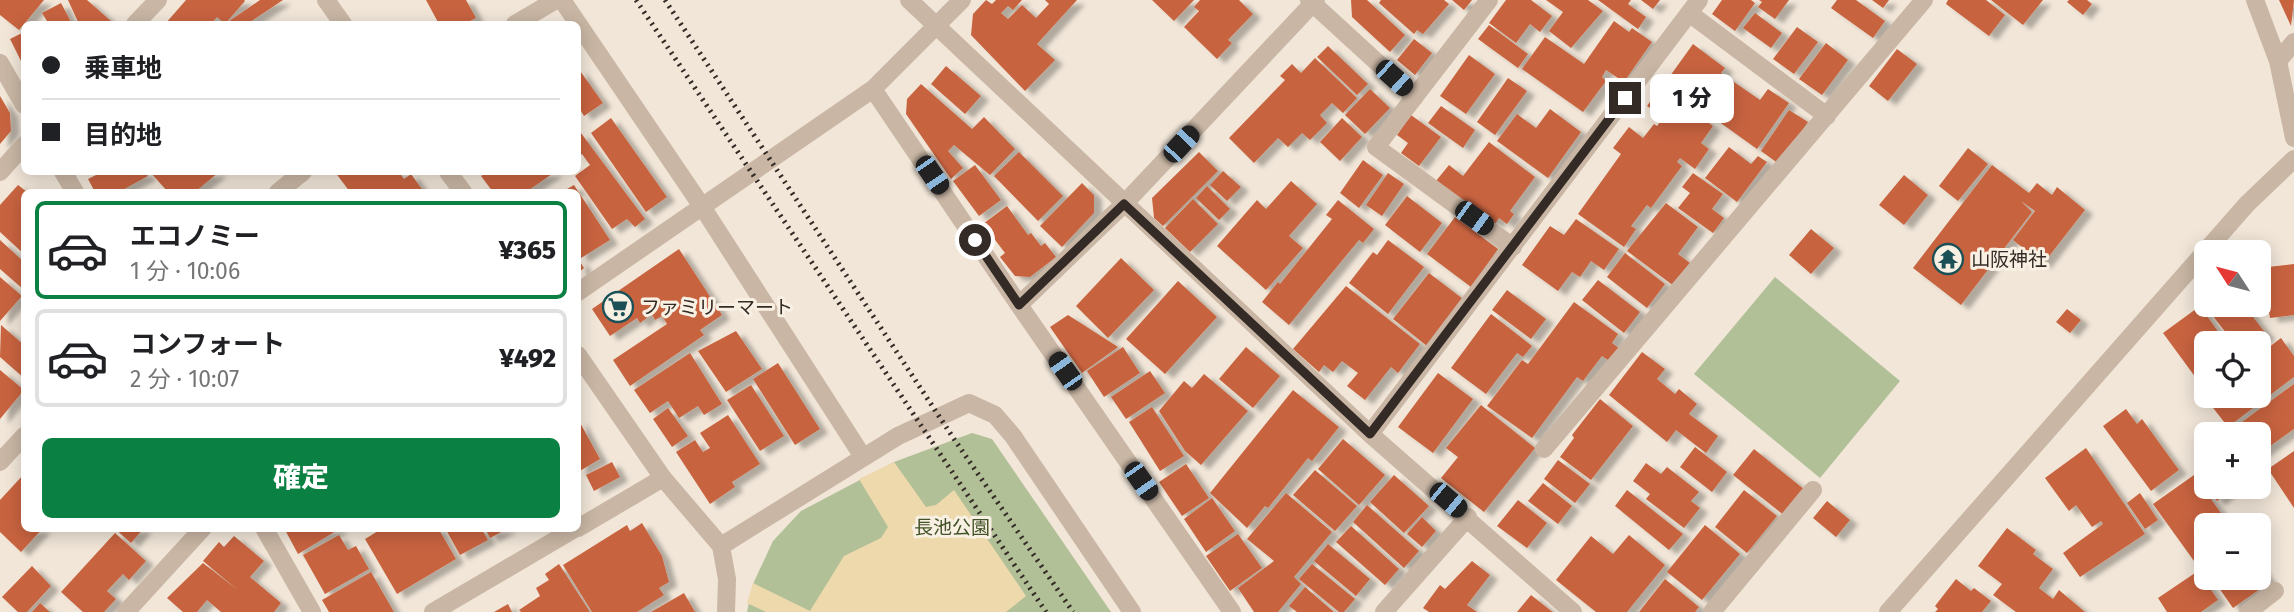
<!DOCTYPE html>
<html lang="ja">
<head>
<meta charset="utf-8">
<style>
	body { margin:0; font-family:"Fira Sans","Noto Sans JP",sans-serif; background:#f2f2f2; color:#202124; height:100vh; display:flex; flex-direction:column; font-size:26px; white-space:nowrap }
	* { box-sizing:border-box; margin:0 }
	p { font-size:23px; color:#757577 }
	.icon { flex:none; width:38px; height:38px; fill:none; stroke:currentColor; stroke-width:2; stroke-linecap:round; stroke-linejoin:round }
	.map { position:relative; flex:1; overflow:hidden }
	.panel { position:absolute; left:21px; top:189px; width:560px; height:343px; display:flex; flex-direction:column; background:#fff; border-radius:10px; box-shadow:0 4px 18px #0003 }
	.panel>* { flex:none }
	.hud { position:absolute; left:21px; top:21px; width:560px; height:154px; border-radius:10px; box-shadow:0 4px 18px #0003; display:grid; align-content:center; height:154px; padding:0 21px; background:#fff }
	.needle { width:46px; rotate:306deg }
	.tools { position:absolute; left:2194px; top:240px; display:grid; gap:14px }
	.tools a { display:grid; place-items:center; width:77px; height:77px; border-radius:10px; background:#fff; box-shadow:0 4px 18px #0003; font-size:35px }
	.end { position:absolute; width:32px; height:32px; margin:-16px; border:9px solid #342b26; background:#fff; box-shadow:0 0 0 4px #fff }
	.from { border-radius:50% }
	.bubble { position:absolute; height:49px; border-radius:10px; background:#fff; box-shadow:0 4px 18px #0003; font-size:23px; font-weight:800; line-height:49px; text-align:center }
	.car { position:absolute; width:21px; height:42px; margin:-21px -10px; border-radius:9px; box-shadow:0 0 5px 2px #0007; background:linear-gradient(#222 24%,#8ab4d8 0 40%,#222 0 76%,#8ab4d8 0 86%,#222 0) }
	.hud b { display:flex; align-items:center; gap:24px; height:66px; font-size:26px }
	.hud b+b { border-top:2px solid #e0e0e0 }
	.hud i { width:18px; height:18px; background:#202124 }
	ul { padding:12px 0 0; list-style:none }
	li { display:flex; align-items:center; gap:21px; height:98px; margin:0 14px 10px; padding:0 7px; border:4px solid #e0e0e0; border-radius:10px }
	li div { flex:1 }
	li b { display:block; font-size:26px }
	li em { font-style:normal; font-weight:800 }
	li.active { border-color:#0b8043 }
	li>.icon { width:63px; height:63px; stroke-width:1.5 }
	.cta { display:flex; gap:14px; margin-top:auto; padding:14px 21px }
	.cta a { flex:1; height:80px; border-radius:10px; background:#0b8043; color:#fff; font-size:28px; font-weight:800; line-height:80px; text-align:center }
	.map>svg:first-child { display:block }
	.green { fill:#b2c098 }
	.sand { fill:#eed9ad }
	.building { fill:#c8643f; filter:url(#shadow) }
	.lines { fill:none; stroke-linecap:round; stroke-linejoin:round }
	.minor { stroke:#c9b6a4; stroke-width:18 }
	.rail { stroke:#342b26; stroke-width:5; stroke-dasharray:2 5; stroke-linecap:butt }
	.route { stroke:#342b26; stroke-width:9 }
	.labels { text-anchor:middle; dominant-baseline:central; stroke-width:6; stroke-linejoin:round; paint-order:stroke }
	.poi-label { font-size:19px; fill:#342b26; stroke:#f9f0e4; text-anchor:start }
	.park-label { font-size:19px; fill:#435329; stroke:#f9f0e4 }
</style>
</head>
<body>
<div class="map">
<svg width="2294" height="612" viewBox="0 0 2294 612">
	<defs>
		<filter id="shadow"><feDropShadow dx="8" dy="4.5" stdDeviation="2" flood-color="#0004"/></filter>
	</defs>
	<rect width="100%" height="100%" fill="#f1e6d8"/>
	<path class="green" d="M1775 277 1900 381 1820 478 1694 374Z
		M972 433 992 439 1111 612H747L753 584 773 541 801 511 894 462Z"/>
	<path class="sand" d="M894 462 926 507 936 505 954 490 1026 596 1006 612H766L747 603 753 583 810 611 844 556 881 538 888 527 859 479Z"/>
	<path class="building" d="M0 0H44L19 30 0 15Z
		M68 0H87L111 21 108 24H79Z
		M186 0H244L245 1 225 24 217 17 211 24H165Z
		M260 0H283L247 24H225Z
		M426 0H466L476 18 464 24H439Z
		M986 0 992 4 996 0H1022L1013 10 1008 6 1001 13 1008 19 1022 5 1036 18 1049 4 1045 0H1077L1037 44 1055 60 1025 91 971 35 973 14Z
		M1152 0H1194L1174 21Z
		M1200 0H1239L1253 14 1228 40 1232 43 1217 59 1184 27 1199 11 1194 7Z
		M1351 0H1367L1405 35 1390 52 1352 17Z
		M1381 0H1444L1449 4 1423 34 1417 30 1414 34 1379 3Z
		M1452 0H1472L1464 10Z
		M1506 0H1531L1552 16 1540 32 1530 24 1516 43 1489 23Z
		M1546 0H1588L1603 11 1571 48 1549 31 1563 12Z
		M1598 0H1631L1628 4 1646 17 1638 29Z
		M1641 0H1660L1653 9Z
		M1722 0H1751L1755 3 1735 31 1712 14Z
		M1759 0H1789L1775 19 1758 7 1762 2Z
		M1837 0H1856L1885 21 1873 38 1831 8Z
		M1872 0H1889L1883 8Z
		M1948 0H1986L2005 15 1989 36 1946 4Z
		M1991 0H2043L2023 25Z
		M2069 0H2087L2092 4 2083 15 2067 2Z
		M2279 0H2294L2291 26Z
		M61 3 72 24H39L47 21 42 13Z
		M1755 13 1782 33 1771 48 1743 28Z
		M1614 21 1629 32 1632 28 1652 42 1624 82 1606 70 1602 77 1606 81 1583 112 1522 69 1545 37 1584 64Z
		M1489 25 1528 54 1518 68 1478 39Z
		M1797 27 1818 42 1794 74 1773 59Z
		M24 32V67L10 39Z
		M1414 39 1432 53 1415 75 1397 60Z
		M1826 43 1848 60 1822 95 1799 79Z
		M1693 44 1725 68 1721 73 1760 100 1768 89 1789 103 1757 149 1665 83Z
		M1328 46 1368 84 1357 95 1317 57Z
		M1897 49 1917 64 1888 101 1869 86Z
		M1469 55 1495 74 1466 114 1440 96Z
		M1315 58 1357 98 1343 113 1332 103 1320 115 1327 123 1310 140 1302 133 1288 147 1278 138 1254 163 1229 138 1285 80 1280 76 1292 64 1301 73Z
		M946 66 981 96 965 114 931 84Z
		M578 68 603 103 584 116 578 106Z
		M1508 78 1527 91 1495 135 1477 122Z
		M921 84 972 129 984 117 1015 149 990 175 954 145 948 151 963 168 951 179 906 114 907 99Z
		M1660 88 1713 126 1701 143 1709 149 1695 169 1680 158 1677 162 1682 166 1651 208 1647 205 1631 226 1636 229 1624 247 1578 214 1621 154 1613 148 1629 127 1643 138 1654 124 1657 126 1664 117 1647 106Z
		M1370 89 1390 108 1365 134 1345 115Z
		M0 96 10 113 11 131 0 144Z
		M1441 106 1475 130 1463 148 1428 123Z
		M1550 109 1581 132 1548 178 1497 141 1517 114 1536 128Z
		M1789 110 1808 122 1779 164 1761 151Z
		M1411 115 1441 137 1419 166 1401 153 1408 143 1397 135Z
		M611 118 667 197 646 212 591 133Z
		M1342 118 1362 137 1340 161 1320 142Z
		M581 133 645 219 635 227 627 219 612 229 575 176 590 165 582 154 578 157V135Z
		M1489 142 1535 177 1510 211 1514 214 1507 224 1499 218 1495 224 1436 181 1449 165 1463 176Z
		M1729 147 1751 164 1758 156 1767 162 1737 202 1705 178Z
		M1968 148 1988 164 1958 201 1939 186Z
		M1019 152 1063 196 1038 221 994 176Z
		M1199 152 1218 171 1163 226 1154 218 1152 198Z
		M1363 160 1383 175 1359 208 1340 193Z
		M975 165 1001 200 979 216 953 181Z
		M1992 165 2029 193 2037 183 2052 195 2057 187 2085 210 2043 264 2013 240 2035 211 2021 201 2032 212 1961 305 1913 268Z
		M1223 171 1241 187 1227 201 1210 185Z
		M102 172H145L148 176 119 192H95L88 179Z
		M150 172H219L195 192H168Z
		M335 172H399L404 179 411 174 424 192H350Z
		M488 172H555L526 192H493L481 176Z
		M1388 173 1404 184 1382 216 1366 205Z
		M1693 173 1723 194 1712 209 1724 218 1713 233 1678 208 1690 193 1682 187Z
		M1904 175 1928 195 1904 225 1879 205Z
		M1291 181 1317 204 1289 236 1303 248 1266 290 1217 246 1257 200 1266 209Z
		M1082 183 1094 195V213L1062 247 1040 226Z
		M18 185 27 192 24 254 0 232V205Z
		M574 185 610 240 581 258 578 253V192H562Z
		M1207 186 1230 209 1219 220 1196 198Z
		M1407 196 1442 223 1420 252 1385 225Z
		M1193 199 1218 224 1190 252 1165 228Z
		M1338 200 1374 229 1363 243 1359 240 1289 325 1262 302 1278 282 1280 284 1332 219 1326 215Z
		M1666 203 1698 227 1678 254 1690 263 1674 286 1627 251Z
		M1007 206 1028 235 1031 233 1041 246 1045 243 1056 257 1030 277 1015 276 1000 257 1005 253 983 224Z
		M1455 217 1498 249 1471 287 1427 254Z
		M1576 219 1619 249 1604 270 1591 261 1580 277 1572 272 1558 291 1522 265 1550 226 1564 235Z
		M1811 229 1834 248 1811 274 1789 255Z
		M0 240 24 262 23 289 0 269Z
		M1388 240 1424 267 1388 314 1349 283 1373 252 1377 255Z
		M679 249 722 315 700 330 704 335 630 386 613 360 667 324 662 316 655 320 652 314 640 323 637 318 610 336 592 309Z
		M1625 253 1665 284 1647 308 1607 277Z
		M1121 258 1154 290 1108 338 1076 306Z
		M578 259 584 268 578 273Z
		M2294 264V315L2270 318 2267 299 2259 300V268Z
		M1429 273 1463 299 1427 346 1393 319Z
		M0 277 22 296 0 321Z
		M1598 280 1640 312 1624 333 1582 300Z
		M1178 281 1217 317 1165 374 1126 339Z
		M1346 286 1420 344 1398 373 1391 367 1365 400 1347 386 1358 373 1342 361 1333 372 1324 365 1319 372 1293 349Z
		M1507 290 1546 319 1531 339 1492 310Z
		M2207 291V304H2243L2267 335 2257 343H2234L2198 297Z
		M1574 302 1618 334 1612 343 1620 349 1611 362 1602 356 1583 381 1577 377 1532 438 1487 406 1522 360 1528 364Z
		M2200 306 2226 343H2207V393L2163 333Z
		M2067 309 2081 320 2070 333 2056 322Z
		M1491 314 1532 346 1523 357 1517 353 1486 394 1451 368Z
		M1068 315 1118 347 1082 373 1050 327Z
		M1 325 24 345V378L0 357Z
		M736 331 762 369 726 392 698 351Z
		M2281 338 2294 356V377L2228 427 2207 400 2213 396H2259V361L2263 358 2260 354Z
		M1123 347 1140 373 1104 397 1087 371Z
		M1246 347 1280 376 1253 408 1219 379Z
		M1642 352 1665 369 1657 379 1675 394 1679 389 1697 404 1689 414 1718 436 1706 453 1676 430 1667 442 1609 395Z
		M690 353 722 404 704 415 698 406 679 418 668 401 650 413 634 390Z
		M778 363 820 429 795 445 753 379Z
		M0 370 24 390 0 419Z
		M1150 371 1165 393 1126 419 1111 397Z
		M1438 373 1473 399 1433 453 1398 427Z
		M1204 374 1248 411 1201 465 1185 451 1159 411 1184 381 1192 388Z
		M2294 384V429L2259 454V434H2240L2235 427Z
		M751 385 784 436 760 451 727 400Z
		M1293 390 1339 427 1312 461 1308 458 1268 508 1265 506 1247 528 1210 493Z
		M1600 399 1633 426 1591 480 1560 457 1574 438 1572 435Z
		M1481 405 1535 448 1484 512 1441 478 1458 457 1446 448Z
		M1152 407 1184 456 1160 471 1129 422Z
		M668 408 688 436 672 447 653 419Z
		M2126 409 2137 424 2142 419 2179 470 2151 491 2103 426Z
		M728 415 760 464 732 482 735 487 710 504 676 452 695 440 703 452 710 448 700 433Z
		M578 419 600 459 578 472Z
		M1343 439 1385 475 1359 505 1318 469Z
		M1695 447 1727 472 1712 492 1680 467Z
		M2086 448 2145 534 2080 577 2063 553 2103 524 2101 521 2092 527 2076 505 2069 511 2045 478Z
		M1754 449 1805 490 1785 516 1733 475Z
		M2294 451V508L2268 469Z
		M1558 460 1590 484 1575 503 1544 479Z
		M612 462 620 477 594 491 586 475Z
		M1646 463 1661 474 1667 467 1699 492 1691 501 1700 508 1684 528 1646 499 1650 494 1633 481Z
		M1186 464 1209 498 1182 516 1159 482Z
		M2207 466V486H2236L2217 501 2196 474Z
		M1315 470 1357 506 1335 531 1293 495Z
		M24 474V528H43L21 552 0 532V500Z
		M1394 475 1429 506 1404 533 1370 502Z
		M2194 475 2223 516 2207 525 2199 534 2207 546V552L2194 561 2153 504Z
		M1543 483 1572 506 1558 524 1528 501Z
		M1627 490 1683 534 1669 550 1615 506Z
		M1744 490 1777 516 1747 553 1715 527Z
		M1286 493 1332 532 1294 577 1301 584 1278 612H1254L1238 588 1274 561 1247 539Z
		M2140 493 2158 520 2145 529 2127 503Z
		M1212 498 1235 531 1206 552 1184 519Z
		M1518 500 1547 523 1527 548 1497 526Z
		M1827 501 1850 520 1836 537 1813 518Z
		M1367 505 1419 551 1404 568 1353 522Z
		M1422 517 1436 531 1422 547 1407 534Z
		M642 523 662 556 669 582 659 588 664 595 637 612H592L563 565 627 525 630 531Z
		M1705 525 1740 554 1702 600 1667 572Z
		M1351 526 1399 569 1385 585 1336 542Z
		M114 528H144L131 543Z
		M284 528H341L298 554Z
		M383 528H438L456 559 397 594 365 539Z
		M445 528H481L488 540 460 555Z
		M485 528H509L490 538Z
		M2007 528 2036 550 2033 554 2053 569 2039 588 2053 599 2059 590 2085 612H2016L1993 595 2002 584 1978 566Z
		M115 533 146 561 129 580 123 574 107 591 116 599 104 612H83L61 592Z
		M1238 534 1262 568 1230 591 1206 556Z
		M339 535 348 550 356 546 369 569 325 594 303 555Z
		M1629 535 1665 565 1627 612H1596L1556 580 1591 536 1613 554Z
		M234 536 264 561 250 577 281 603 274 612H221L207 600 197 612H183L167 598 203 563 239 591 203 561 219 542 224 547Z
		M1328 544 1370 579 1356 596 1314 561Z
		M1472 561 1490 575 1467 605 1477 612H1429L1423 608 1440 585 1445 589Z
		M559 564 590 612H521L519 610 540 596 536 588 549 580 545 574Z
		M1312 564 1355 599 1344 612H1339L1299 579Z
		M32 566 51 586 27 612H18L2 597Z
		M2259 566 2270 582 2233 608 2212 578H2259Z
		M2198 571 2218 600 2201 612H2167L2158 598Z
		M371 572 394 612H329L322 600Z
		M1665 579 1699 607 1695 612H1639Z
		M1956 579 1971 591 1974 588 1991 601 1982 612H1935L1938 609 1935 606Z
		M1305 587 1334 612H1297L1289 606Z
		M684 593 695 612H651Z
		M1531 595 1550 610 1553 612H1517Z
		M40 603 50 612H32Z
		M508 604 512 612H494Z"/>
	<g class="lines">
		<path class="minor" d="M326 0 343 24
			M562 0 701 205 863 457
			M909 0 1370 434 1573 612
			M962 0 873 89 1019 305 1232 612
			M1309 0 1415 97
			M1489 0 1376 147 1513 247
			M2255 0 2278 61 2294 138
			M1689 13 1827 116
			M135 24 158 0
			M515 24 556 0
			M2278 61 2294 42
			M0 63 24 105
			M0 172 24 145
			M63 172 75 192
			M448 172 463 192
			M278 192 303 172
			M578 292 873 89
			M1019 305 1124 204 1316 0
			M578 355 663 478 721 546 727 579 726 612
			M1370 434 1699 0
			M1544 449 1924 0
			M0 462 24 436
			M264 528 312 612
			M578 528 663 478
			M721 546 898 436 969 403 995 415 1013 436 1132 612
			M126 612 203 528
			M433 612 576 528
			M1384 612 1468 517
			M1712 612 1813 490
			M1888 612 2247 204 2294 159
			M2248 612 2275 591"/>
		<path class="rail" d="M636 0 1046 612
			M665 0 954 439 1073 612"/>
	</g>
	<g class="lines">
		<path class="route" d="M975 240 1019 305 1124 204 1370 434 1625 98"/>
	</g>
	<defs>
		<g id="temple-ring" transform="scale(1.575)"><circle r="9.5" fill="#f9f0e4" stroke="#1b5156" stroke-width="1.5"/><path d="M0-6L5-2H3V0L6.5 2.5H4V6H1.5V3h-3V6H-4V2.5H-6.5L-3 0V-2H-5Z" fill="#1b5156"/></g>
		<g id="supermarket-ring" transform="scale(1.575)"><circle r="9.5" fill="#f9f0e4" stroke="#1b5156" stroke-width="1.5"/><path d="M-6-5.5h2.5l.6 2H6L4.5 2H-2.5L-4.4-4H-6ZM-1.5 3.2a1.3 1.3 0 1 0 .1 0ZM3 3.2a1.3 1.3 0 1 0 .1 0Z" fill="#1b5156"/></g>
	</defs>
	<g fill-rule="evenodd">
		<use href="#temple-ring" x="1948" y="259"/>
		<use href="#supermarket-ring" x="618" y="307"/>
	</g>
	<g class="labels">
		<g class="poi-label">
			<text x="1971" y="259">山阪神社</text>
			<text x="641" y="307">ファミリーマート</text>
		</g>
		<g class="park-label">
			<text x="952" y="527">長池公園</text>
		</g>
	</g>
</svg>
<div class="tools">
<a><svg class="needle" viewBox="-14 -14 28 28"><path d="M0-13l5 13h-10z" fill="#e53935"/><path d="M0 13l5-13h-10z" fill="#757577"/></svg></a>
<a><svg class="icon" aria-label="locate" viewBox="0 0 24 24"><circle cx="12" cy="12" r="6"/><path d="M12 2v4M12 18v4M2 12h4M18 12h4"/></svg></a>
<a>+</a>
<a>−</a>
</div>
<i class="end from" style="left:975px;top:240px"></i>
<i class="end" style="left:1625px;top:98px"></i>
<div class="bubble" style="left:1650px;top:74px;width:84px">1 分</div>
<i class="car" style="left:1394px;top:78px;rotate:132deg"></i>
<i class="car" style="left:1181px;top:144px;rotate:43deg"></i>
<i class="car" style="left:932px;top:175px;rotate:146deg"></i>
<i class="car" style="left:1474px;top:218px;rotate:126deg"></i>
<i class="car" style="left:1065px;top:371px;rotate:325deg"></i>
<i class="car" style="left:1141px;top:481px;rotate:145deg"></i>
<i class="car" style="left:1448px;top:500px;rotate:130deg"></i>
<div class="hud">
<b><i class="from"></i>乗車地</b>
<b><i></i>目的地</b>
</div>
<section class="panel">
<ul>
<li class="active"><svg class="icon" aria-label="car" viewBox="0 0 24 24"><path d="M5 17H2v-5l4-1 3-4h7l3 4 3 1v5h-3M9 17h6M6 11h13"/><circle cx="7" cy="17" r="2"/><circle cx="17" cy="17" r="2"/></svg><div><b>エコノミー</b><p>1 分 · 10:06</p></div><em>¥365</em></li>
<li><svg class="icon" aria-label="car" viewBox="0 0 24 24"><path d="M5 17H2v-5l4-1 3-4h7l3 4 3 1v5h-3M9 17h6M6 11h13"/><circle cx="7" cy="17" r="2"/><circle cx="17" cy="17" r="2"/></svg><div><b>コンフォート</b><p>2 分 · 10:07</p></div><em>¥492</em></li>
</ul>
<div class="cta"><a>確定</a></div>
</section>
</div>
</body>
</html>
